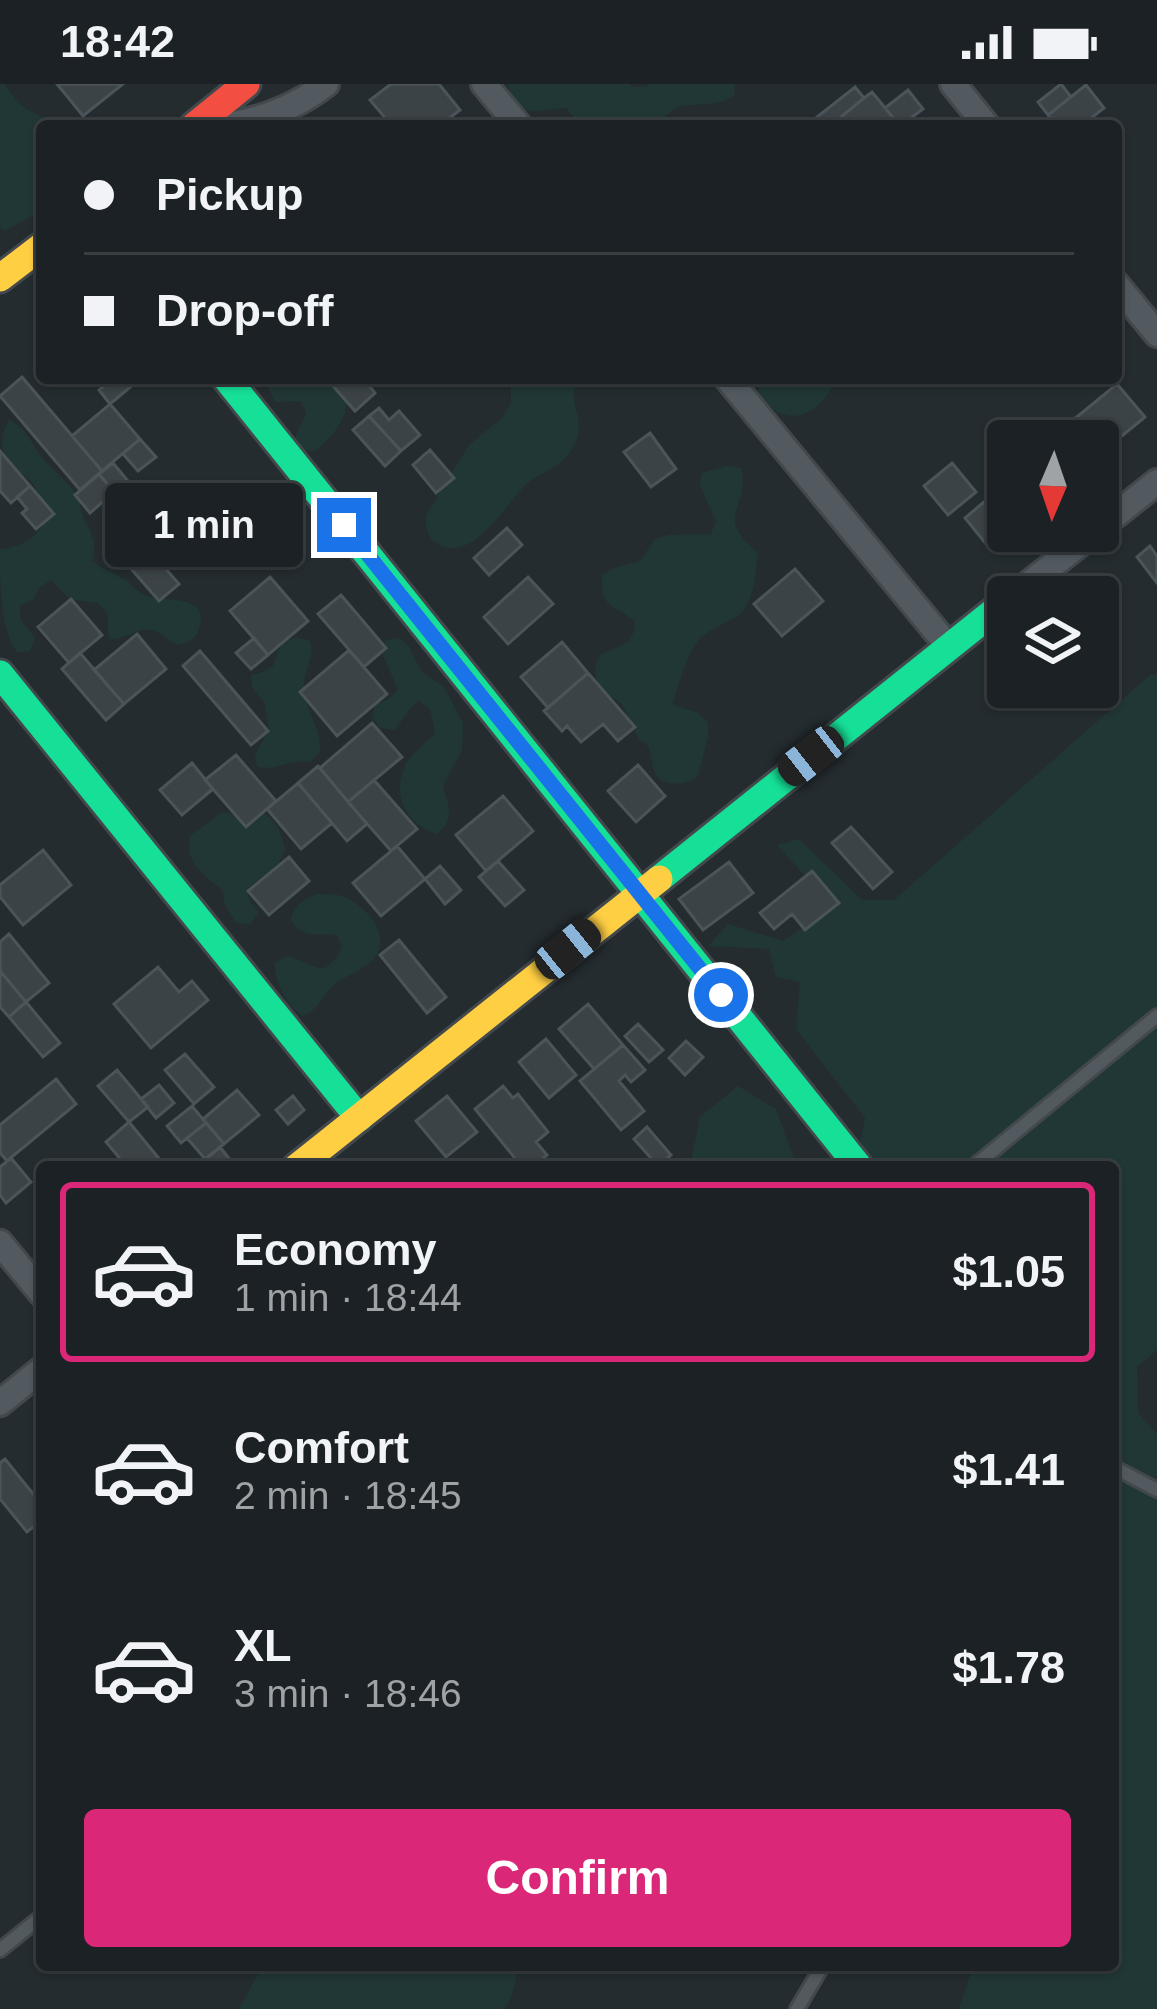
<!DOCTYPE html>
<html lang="en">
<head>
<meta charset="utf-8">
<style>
	body { margin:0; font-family:Helvetica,sans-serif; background:#24292c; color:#f1f3f6; height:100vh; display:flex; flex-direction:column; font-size:45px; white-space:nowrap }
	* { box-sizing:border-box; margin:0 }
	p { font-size:39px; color:#a0a3a6 }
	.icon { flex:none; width:66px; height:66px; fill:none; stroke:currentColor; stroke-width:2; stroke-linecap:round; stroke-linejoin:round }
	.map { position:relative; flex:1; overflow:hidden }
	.panel { position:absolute; left:36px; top:1077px; width:1083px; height:810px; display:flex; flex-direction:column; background:#1b2124; border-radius:12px; box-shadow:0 3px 9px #0004,0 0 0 3px #393e41 }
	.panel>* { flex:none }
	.top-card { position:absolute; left:36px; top:36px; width:1086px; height:264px; border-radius:12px; box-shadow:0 3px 9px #0004,0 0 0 3px #393e41; display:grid; align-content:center; height:264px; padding:0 48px; background:#1b2124 }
	.needle { width:78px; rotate:182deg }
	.fabs { position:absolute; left:987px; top:336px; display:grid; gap:24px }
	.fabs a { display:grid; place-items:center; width:132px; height:132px; border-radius:12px; background:#1b2124; box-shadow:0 3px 9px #0004,0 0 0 3px #393e41; font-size:60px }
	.end { position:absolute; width:54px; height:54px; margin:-27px; border:15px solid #1a73e8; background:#fff; box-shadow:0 0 0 6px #fff }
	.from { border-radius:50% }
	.bubble { position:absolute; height:84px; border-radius:12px; background:#1b2124; box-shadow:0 3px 9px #0004,0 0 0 3px #393e41; font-size:39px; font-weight:700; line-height:84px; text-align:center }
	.car { position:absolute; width:36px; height:72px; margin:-36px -18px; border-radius:15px; box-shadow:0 0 9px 3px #0007; background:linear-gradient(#222 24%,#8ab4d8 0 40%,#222 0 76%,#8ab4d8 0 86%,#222 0) }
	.top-card b { display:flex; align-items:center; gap:42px; height:114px; font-size:45px }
	.top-card b+b { border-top:3px solid #393e41 }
	.top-card i { width:30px; height:30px; background:#f1f3f6 }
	ul { padding:21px 0 0; list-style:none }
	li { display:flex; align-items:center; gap:36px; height:180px; margin:0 24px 18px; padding:0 24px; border:6px solid transparent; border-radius:12px }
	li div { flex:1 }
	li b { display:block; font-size:45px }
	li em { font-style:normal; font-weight:700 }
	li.current { border-color:#db2777 }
	li>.icon { width:108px; height:108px; stroke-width:1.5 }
	.action { display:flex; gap:24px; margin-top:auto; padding:24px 48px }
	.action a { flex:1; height:138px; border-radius:12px; background:#db2777; color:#fff; font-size:48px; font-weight:700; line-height:138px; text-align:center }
	.status { display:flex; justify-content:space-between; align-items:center; height:84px; padding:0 60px; background:#1b2124; direction:ltr }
	.status svg { height:33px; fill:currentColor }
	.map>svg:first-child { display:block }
	.green { fill:#213735 }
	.building { fill:#3c4347; stroke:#4b5459; stroke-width:3 }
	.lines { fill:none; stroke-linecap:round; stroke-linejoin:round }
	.lane-casing { stroke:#42484b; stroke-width:18 }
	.street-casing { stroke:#42484b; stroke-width:30 }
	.fast-casing { stroke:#42484b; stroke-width:33 }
	.slow-casing { stroke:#42484b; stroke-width:33 }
	.jam-casing { stroke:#42484b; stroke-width:33 }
	.lane { stroke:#525a60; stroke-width:12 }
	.street { stroke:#525a60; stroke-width:24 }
	.fast { stroke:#16e098; stroke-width:27 }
	.slow { stroke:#ffcf43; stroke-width:27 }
	.jam { stroke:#f24e42; stroke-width:27 }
	.route { stroke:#1a73e8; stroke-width:15 }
</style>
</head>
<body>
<div class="status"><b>18:42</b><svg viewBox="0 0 49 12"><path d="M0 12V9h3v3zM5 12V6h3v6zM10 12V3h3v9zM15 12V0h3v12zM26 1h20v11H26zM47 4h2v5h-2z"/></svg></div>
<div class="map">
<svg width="1157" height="1925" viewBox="0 0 1157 1925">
	<rect width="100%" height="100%" fill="#242c30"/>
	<path class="green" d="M0 0H4C23 29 35 29 64 42H42V119L32 132 5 147 0 144Z
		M507 0H629L633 3 648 2V0H735L734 11C712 29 682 10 663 35L664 42H581L566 24C535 25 520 38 507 0Z
		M270 294H337C339 298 345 309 346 314 350 333 328 359 313 368L300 364 295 353 306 329 301 317 275 318 269 306Z
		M511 294H580C562 317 591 333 572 365 561 384 543 386 528 399 506 418 477 476 441 462 427 456 425 444 426 431L469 361 502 334 511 319Z
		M762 294H836C821 332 784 349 758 309Z
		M9 336C25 343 30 357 40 371 50 384 63 393 73 406 81 416 80 430 87 441 94 455 96 461 92 477 103 486 115 489 127 497 132 501 136 507 142 510 157 520 212 507 199 544 196 555 189 558 178 561 168 557 161 547 150 546 135 544 125 556 109 555L107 528 98 519 70 515 51 496 39 504 33 516 20 521V534L35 554 30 567 17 568C0 545 0 498 0 465 13 464 25 460 35 451 53 435 41 405 25 392 17 386 9 382 4 373 0 359 3 347 9 336Z
		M728 382 741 384C750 426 713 431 757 468 757 486 754 520 738 532 725 540 708 545 697 558 687 572 677 604 673 621L698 629 708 639V653L698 692C685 701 676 701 661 697L654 687 649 663 638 654 622 620 601 606 596 594 595 581 601 570C619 563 635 560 635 538 615 519 601 528 602 492L613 484 640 477 655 455 668 451 711 450 716 437 700 402 702 389Z
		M297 553 310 557C316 576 303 585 304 603 305 627 322 645 320 668L310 678C289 675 278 687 257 683L255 670 269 646 265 619 252 604 251 591 263 588 274 581C277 565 281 558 297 553Z
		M400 554 409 563 422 588 444 603 463 639 462 666 443 702C449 722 455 736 437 750 405 740 390 709 407 678 414 666 426 660 435 649L430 625 419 617C407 625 404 636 394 646L380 644 372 633 375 621 387 616 398 606 382 569 386 556Z
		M1157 590V1266L1137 1283 1138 1329 1157 1350V1925H959L972 1886 971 1881H1113V1083H855L865 1034 796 945 800 898 776 893 769 865 708 862 728 840 783 857 834 823 777 761 799 755 862 816H894L1150 591Z
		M257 725C275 734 282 747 285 766L279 779 247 805 250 818 259 828 250 840 236 839 224 819 223 807C204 790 184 780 190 752L222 728 247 733Z
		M317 810C326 810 338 810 345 813 366 823 392 850 375 873 365 886 349 890 336 899 323 910 320 925 303 932 287 922 274 898 275 879L287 872C302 875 310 885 325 884L336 875 342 863 337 851C317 848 305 856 291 837 294 821 302 816 317 810Z
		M738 1002 776 1025 797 1083H690L700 1033Z
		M263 1881H516C517 1897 514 1913 504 1925H239Z"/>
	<path class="building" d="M57 0H123L83 32Z
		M391 0H439L460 26 439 42H392L370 16Z
		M1061 0 1071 13 1048 31 1038 18Z
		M1086 1 1104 24 1081 42H1057L1048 31Z
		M855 3 864 14 830 42 807 41Z
		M908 6 923 25 900 42 885 24Z
		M872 8 900 42H830L864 14Z
		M22 293 102 387 80 406 0 312Z
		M114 294H131L135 299 110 320 99 306Z
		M326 294H363L375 309 355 327Z
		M1117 300 1145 333 1101 369 1098 357H1091L1073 336Z
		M110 320 140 355 102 387 72 352Z
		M379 324 389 336 399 327 420 351 401 367 369 332Z
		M369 332 401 367 385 382 353 346Z
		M650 349 676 385 651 403 624 368Z
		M140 355 156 373 138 387 123 370Z
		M430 366 454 394 436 409 413 381Z
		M0 367 30 402 11 419 0 407Z
		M113 379 128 397 114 408 99 390Z
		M952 379 976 408 948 431 924 402Z
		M99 390 114 408 90 429 75 411Z
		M209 398 221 412 183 444 171 430Z
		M30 402 54 430 36 445 22 429 27 425 17 413Z
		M225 408 243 429 235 435 245 446 206 480 179 448Z
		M984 418 1006 445 987 461 965 434Z
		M507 444 522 461 489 491 474 474Z
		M139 454 179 500 159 517 119 471Z
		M1150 462 1157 472V499L1137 473Z
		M795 485 823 517 782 552 754 520Z
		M270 493 308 537 268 571 230 527Z
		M528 493 553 520 508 560 484 533Z
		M341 511 386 564 364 583 318 530Z
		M71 515 102 551 69 579 38 543Z
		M137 550 166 585 124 620 94 586Z
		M254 554 268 571 251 585 236 569Z
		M562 558 588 589 548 624 521 593Z
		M349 566 387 610 337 652 300 608Z
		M200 567 268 647 251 661 183 582Z
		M80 569 124 620 106 636 62 585Z
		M588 589 635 643 618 657 603 640 581 658 567 642 562 647 544 627Z
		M372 639 402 673 348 718 320 684Z
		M236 671 276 717 246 743 205 696Z
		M192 679 213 705 182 731 160 706Z
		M638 681 665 712 636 738 608 707Z
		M318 682 367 740 347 757 298 699Z
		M374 696 417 745 391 767 348 718Z
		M298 699 332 739 301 765 267 725Z
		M503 712 533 747 486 787 456 751Z
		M851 743 892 788 873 805 832 759Z
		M397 762 425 795 381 832 353 799Z
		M43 766 71 801 23 841 0 813V801Z
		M289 773 309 797 269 831 248 807Z
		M498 777 524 806 505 822 479 793Z
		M729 778 753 809 703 846 679 815Z
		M440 782 461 806 445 820 425 795Z
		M812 787 839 819 805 846 792 830 774 845 760 829Z
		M9 850 49 899 26 918 0 887V858Z
		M399 856 446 913 427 929 380 871Z
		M158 883 179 908 192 897 208 916 151 964 114 920Z
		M0 887 26 918 9 933 0 923Z
		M26 918 60 959 43 973 9 933Z
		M588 920 623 961 594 985 559 945Z
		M638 940 663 966 649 978 625 952Z
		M546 955 576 991 549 1014 519 978Z
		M686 957 703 973 685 991 669 974Z
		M623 961 645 986 631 998 625 991 619 997 644 1027 621 1046 580 997Z
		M185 970 214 1003 194 1020 165 986Z
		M117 986 148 1023 129 1038 98 1002Z
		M56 995 76 1020 7 1077 0 1069V1041Z
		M159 1001 174 1019 156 1034 141 1015Z
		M503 1002 513 1014 518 1010 548 1048 536 1058 547 1071 532 1083H522L475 1025Z
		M237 1006 259 1031 224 1060 203 1035Z
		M293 1012 304 1026 288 1040 276 1026Z
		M447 1012 477 1048 446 1073 416 1037Z
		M192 1022 206 1039 181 1059 167 1042Z
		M129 1038 166 1083H127L106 1058Z
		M206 1039 224 1060 205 1075 187 1054Z
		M647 1043 671 1071 658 1082 634 1055Z
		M220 1063 234 1081 198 1083V1082Z
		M11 1074 31 1098 6 1119 0 1111V1083Z
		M5 1375 42 1421V1436L27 1448 0 1415V1379Z"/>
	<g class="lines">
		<g class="lane-casing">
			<path id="lane" d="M973 1083 1157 932
				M1113 1383 1157 1406
				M0 1866 42 1832
				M797 1925 823 1881"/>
		</g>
		<g class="street-casing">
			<path id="street" d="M484 0 519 42
				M953 0 987 42
				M221 42C260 37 295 24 326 0
				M1116 200 1157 250
				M727 294 949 563
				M1098 445 1157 398
				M1012 513 1096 447
				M0 1159 42 1210
				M0 1319 42 1285"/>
		</g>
		<g class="fast-casing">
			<path id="fast" d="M226 294 859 1083
				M0 590 359 1034
				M659 795 1008 516"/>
		</g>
		<g class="slow-casing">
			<path id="slow" d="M0 194 42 162
				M297 1083 659 795"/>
		</g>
		<g class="jam-casing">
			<path id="jam" d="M194 42 246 0"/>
		</g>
		<use href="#lane" class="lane"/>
		<use href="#street" class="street"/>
		<use href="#fast" class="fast"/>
		<use href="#slow" class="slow"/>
		<use href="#jam" class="jam"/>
	</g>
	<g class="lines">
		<path class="route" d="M344 441 721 911"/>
	</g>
</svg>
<div class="fabs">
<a><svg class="needle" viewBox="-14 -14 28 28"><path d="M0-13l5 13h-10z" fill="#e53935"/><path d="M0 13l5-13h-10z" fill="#a0a3a6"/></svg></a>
<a><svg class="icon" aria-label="layers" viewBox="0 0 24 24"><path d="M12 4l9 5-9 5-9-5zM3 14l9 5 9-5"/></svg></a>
</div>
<i class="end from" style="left:721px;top:911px"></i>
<i class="end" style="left:344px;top:441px"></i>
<div class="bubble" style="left:105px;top:399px;width:198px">1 min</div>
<i class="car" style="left:811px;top:672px;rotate:232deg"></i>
<i class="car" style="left:568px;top:865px;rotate:51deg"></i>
<div class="top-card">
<b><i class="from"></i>Pickup</b>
<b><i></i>Drop-off</b>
</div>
<section class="panel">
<ul>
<li class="current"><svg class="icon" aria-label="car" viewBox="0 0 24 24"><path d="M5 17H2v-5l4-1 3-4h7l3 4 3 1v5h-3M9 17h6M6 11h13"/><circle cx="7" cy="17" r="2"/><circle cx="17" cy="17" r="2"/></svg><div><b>Economy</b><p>1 min · 18:44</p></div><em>$1.05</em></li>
<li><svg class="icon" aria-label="car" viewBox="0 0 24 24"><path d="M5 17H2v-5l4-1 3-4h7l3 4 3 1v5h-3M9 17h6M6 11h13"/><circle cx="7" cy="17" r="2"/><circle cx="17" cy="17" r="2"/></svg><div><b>Comfort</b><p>2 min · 18:45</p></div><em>$1.41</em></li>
<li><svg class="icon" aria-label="car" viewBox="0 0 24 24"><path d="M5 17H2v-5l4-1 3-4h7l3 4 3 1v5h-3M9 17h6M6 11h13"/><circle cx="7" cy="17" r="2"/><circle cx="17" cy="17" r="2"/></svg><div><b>XL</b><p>3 min · 18:46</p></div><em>$1.78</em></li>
</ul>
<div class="action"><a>Confirm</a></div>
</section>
</div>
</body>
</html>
